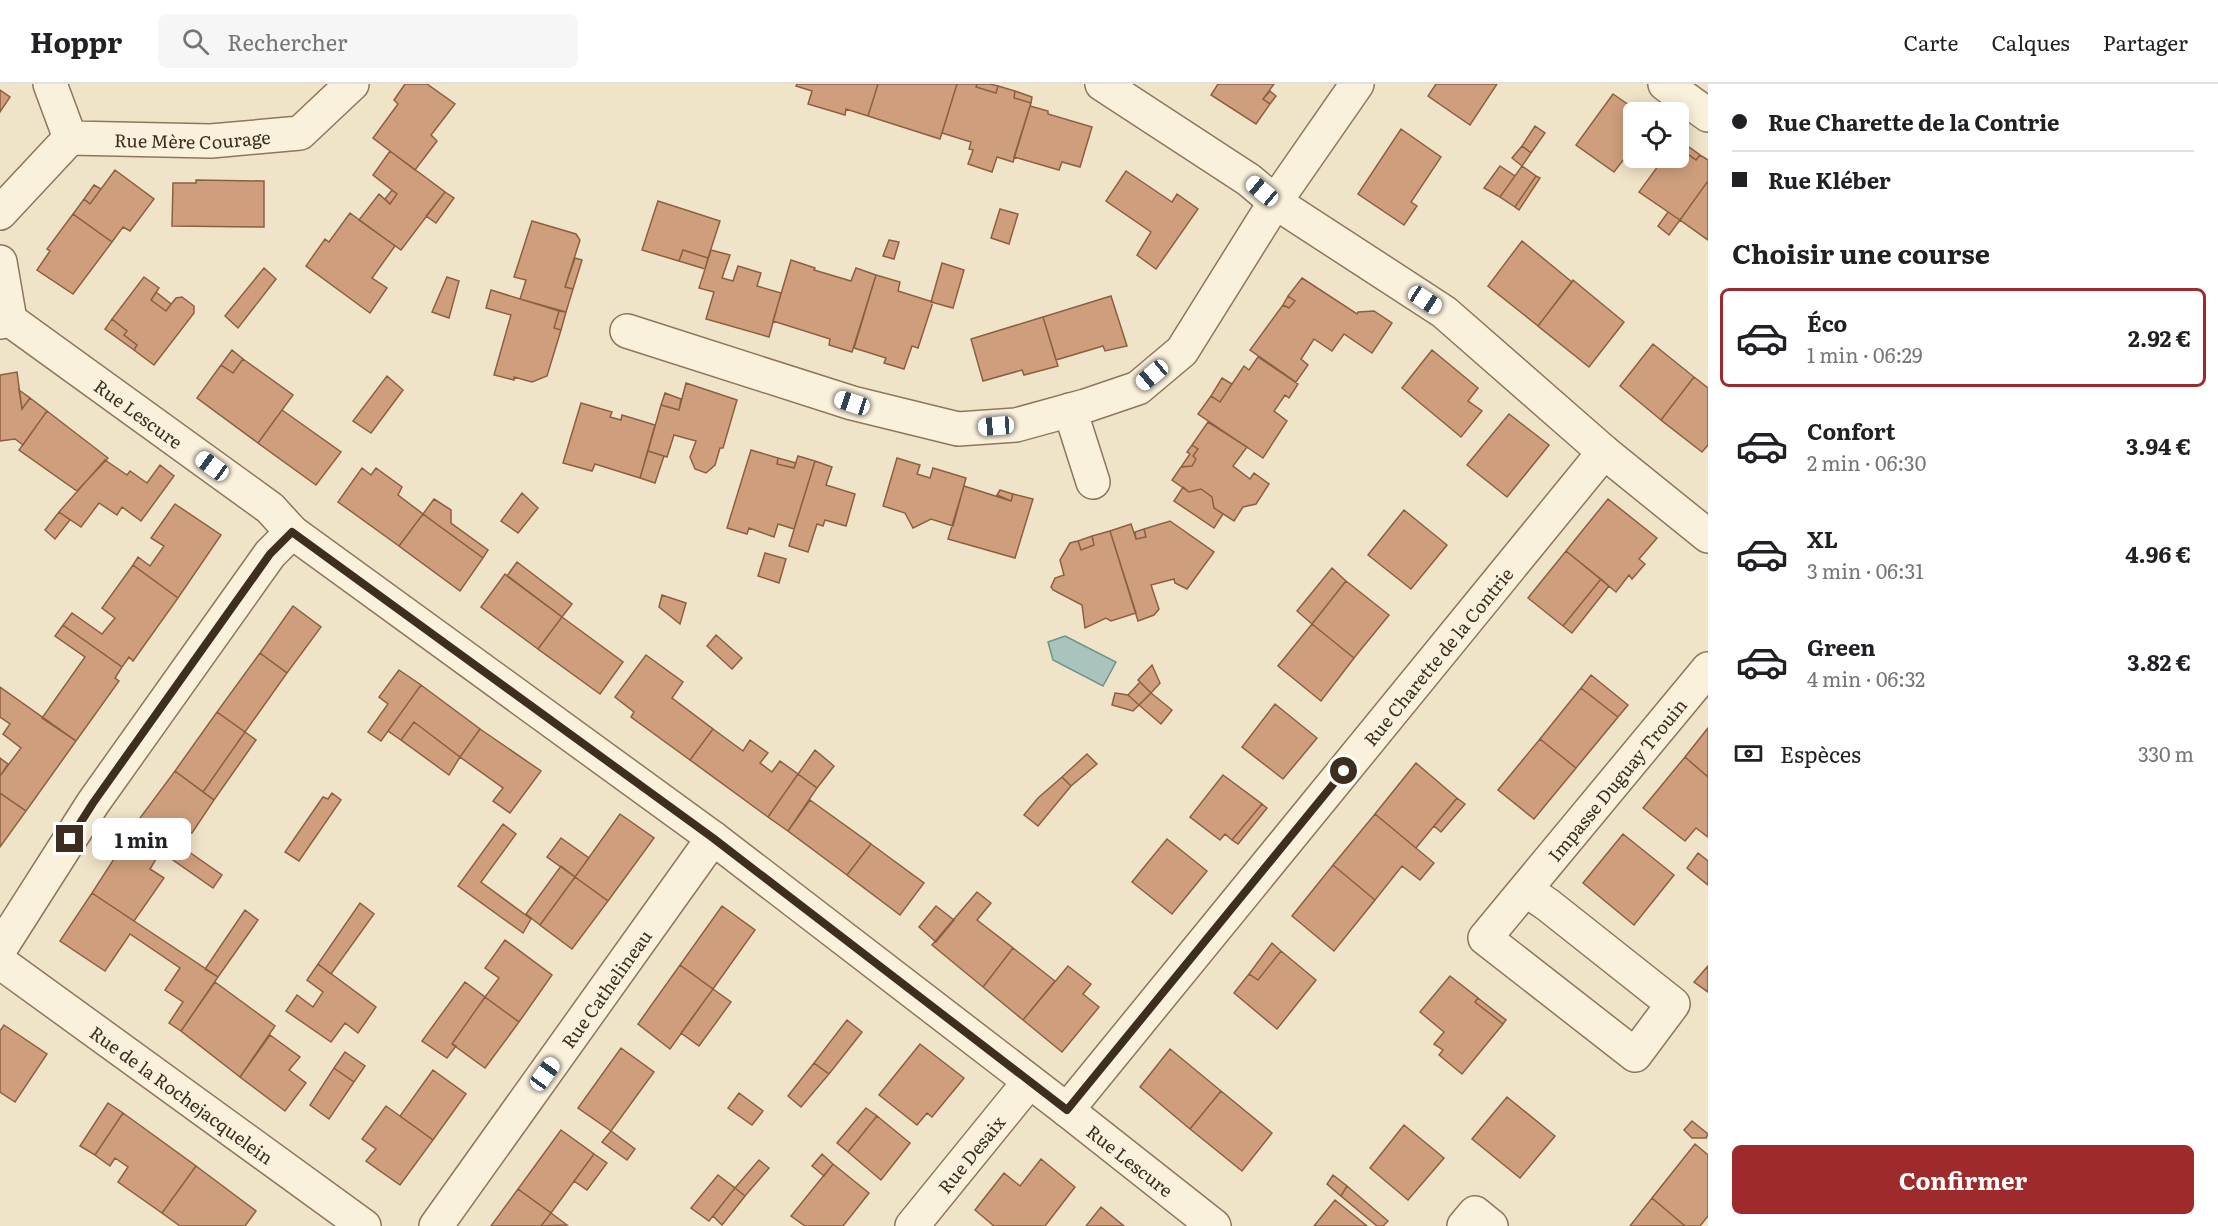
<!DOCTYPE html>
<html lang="fr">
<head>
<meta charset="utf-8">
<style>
	body { margin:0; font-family:Literata,serif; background:#f6f6f6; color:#202124; height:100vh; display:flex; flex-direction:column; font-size:22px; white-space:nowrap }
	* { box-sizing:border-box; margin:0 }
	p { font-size:20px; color:#757577 }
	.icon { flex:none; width:33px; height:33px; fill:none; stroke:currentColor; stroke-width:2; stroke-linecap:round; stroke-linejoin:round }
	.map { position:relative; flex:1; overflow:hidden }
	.panel { display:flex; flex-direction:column; background:#fff; width:510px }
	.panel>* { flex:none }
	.guide { display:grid; align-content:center; height:132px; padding:0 24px; background:#fff }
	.buttons { position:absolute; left:1623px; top:18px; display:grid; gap:12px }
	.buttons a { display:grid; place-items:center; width:66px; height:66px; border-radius:9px; background:#fff; box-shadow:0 3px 15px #0003; font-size:30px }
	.end { position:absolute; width:27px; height:27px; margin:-14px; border:8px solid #3d2e20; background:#fff; box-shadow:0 0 0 3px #fff }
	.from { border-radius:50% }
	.bubble { position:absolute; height:42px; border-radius:9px; background:#fff; box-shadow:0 3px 15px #0003; font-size:20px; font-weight:700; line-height:42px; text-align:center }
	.car { position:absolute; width:18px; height:36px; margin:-18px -9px; border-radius:8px; box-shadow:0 0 4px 2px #0007; background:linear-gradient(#fff 24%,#345 0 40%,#fff 0 76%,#345 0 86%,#fff 0) }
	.guide b { display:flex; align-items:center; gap:21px; height:57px; font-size:22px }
	.guide b+b { border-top:2px solid #e0e0e0 }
	.guide i { width:15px; height:15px; background:#202124 }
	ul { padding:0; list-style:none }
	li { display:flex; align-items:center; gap:18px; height:99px; margin:0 12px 9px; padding:0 12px; border:3px solid transparent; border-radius:9px }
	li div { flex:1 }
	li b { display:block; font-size:22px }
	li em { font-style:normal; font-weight:700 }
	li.current { border-color:#9e2a2b }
	li>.icon { width:54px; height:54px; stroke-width:1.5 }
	h2 { padding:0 24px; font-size:27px; line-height:72px }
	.pay { display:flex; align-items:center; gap:15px; height:66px; padding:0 24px; font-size:22px }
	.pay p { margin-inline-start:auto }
	.action { display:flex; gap:12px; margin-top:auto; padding:12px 24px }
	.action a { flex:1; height:69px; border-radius:9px; background:#9e2a2b; color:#fff; font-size:24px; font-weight:700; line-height:69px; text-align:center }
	header { display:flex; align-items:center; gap:36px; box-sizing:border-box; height:84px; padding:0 30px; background:#fff; border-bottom:2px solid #e0e0e0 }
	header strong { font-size:28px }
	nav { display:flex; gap:33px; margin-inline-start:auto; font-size:21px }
	.search { width:420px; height:54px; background:#f6f6f6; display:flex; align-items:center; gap:15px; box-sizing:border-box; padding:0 21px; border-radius:9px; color:#757577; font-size:22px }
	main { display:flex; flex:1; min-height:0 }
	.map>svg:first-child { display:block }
	.water { fill:#a9c4bc; stroke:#6f938a; stroke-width:1.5 }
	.building { fill:#cf9f7d; stroke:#8d5f41; stroke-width:1.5 }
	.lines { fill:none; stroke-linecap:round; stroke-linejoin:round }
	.minor-casing { stroke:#8d765c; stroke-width:36 }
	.minor { stroke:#faf1dc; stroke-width:33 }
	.route { stroke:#3d2e20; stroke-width:8 }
	.labels { text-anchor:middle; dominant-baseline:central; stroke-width:6; stroke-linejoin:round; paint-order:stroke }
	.street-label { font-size:18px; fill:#3d2e20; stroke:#f7eed8 }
</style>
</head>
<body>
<header>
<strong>Hoppr</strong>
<div class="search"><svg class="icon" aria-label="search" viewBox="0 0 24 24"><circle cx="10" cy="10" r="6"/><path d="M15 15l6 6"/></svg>Rechercher</div>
<nav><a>Carte</a><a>Calques</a><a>Partager</a></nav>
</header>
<main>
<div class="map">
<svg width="1708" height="1142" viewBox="0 0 1708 1142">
	<rect width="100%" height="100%" fill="#f0e4c8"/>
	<path class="water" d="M1065 552 1116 578 1103 602 1053 576 1048 558Z"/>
	<path class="building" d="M405 0H427L455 20 431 51 437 57 415 86 373 54 398 20 394 16Z
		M797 0H878L868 32 846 25 845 31 808 20 812 7 796 2Z
		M878 0H957L940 55 868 32Z
		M957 0H977L976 3 996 9 998 2 1015 7 1014 14 1031 19 1013 78 997 73 992 88 968 80 973 66 969 65 971 58 942 49Z
		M977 0H990L998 2 996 9 976 3Z
		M1218 0H1274L1263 15 1270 20 1256 40 1211 11Z
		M1436 0H1497L1470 41 1428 12Z
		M0 6 10 13 0 28Z
		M1015 7 1032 13 1031 19 1014 14Z
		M1270 7 1276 12 1270 20 1263 15Z
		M1613 10 1639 28H1634V62L1614 88 1576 61Z
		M1030 22 1048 27V30L1092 43 1080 83 1062 78 1059 86 1014 73Z
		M1535 42 1545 49 1531 69 1522 62Z
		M1401 45 1441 73 1411 118 1417 122 1404 141 1358 110Z
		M1678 55 1700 71 1696 76 1678 63Z
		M1522 62 1531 69 1522 82 1512 74Z
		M1678 63 1696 76 1700 71 1708 76V97L1680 136 1639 108 1664 74H1678Z
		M390 67 445 108 401 166 359 136 379 110 390 120 397 110 373 91Z
		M1500 82 1515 92 1500 113 1484 104Z
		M1522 82 1536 92 1515 123 1500 113Z
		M115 86 154 115 130 147 123 143 112 158 73 130 84 115 90 120Z
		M1126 87 1172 118 1177 110 1198 125 1156 185 1137 171 1151 148 1106 117Z
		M1536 92 1540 94 1519 126 1515 123Z
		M196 96 264 97V143L172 142 173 99H196Z
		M1708 97V156L1680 136Z
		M94 101 101 105 90 120 84 115Z
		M392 106 397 110 390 120 385 115Z
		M445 108 454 114 436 139 426 132Z
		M658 117 720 137 708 174 683 166 679 177 642 166Z
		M1000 125 1018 130 1009 160 991 154Z
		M1668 128 1680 136 1669 151 1658 142Z
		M350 129 395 162 372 194 387 204 370 229 306 182 325 155 329 158Z
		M73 130 112 158 73 210 37 186 50 167 47 165Z
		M532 137 576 150 580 156 565 203 573 205 566 228 520 215 526 196 514 193Z
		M889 156 899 158 894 175 883 172Z
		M1522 157 1572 198 1538 242 1488 202Z
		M683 166 708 174 705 185 679 177Z
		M711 166 730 171 722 194 733 197 738 182 761 189 757 202 781 209 769 253 706 235 714 208 699 204Z
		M575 174 582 176 573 205 565 203Z
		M791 176 815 184 814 186 851 197 856 184 876 191 852 268 829 261 830 255 773 237Z
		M942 179 964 186 953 224 931 218Z
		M264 184 276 195 238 244 225 232Z
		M876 191 900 198 898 207 933 218 918 264 912 262 904 285 884 279 886 274 854 264Z
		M144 193 159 204 151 216 166 227 176 214 182 213 194 222V229L154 281 134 266 137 261 124 251 127 247 112 235Z
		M447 193 459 197 449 234 432 228Z
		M1302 194 1357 230 1358 228 1374 227 1392 239 1372 269 1344 250 1332 267 1314 255 1301 275 1308 281 1296 298 1250 266 1283 221 1289 224 1295 217 1288 212Z
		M1573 196 1624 238 1589 283 1538 242Z
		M491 206 559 227 554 244 561 246 547 292 532 298 514 293V296L494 291 511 231 486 224Z
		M156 208 171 220 166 227 151 216Z
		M1111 212 1127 262 1105 267 1103 262 1056 276 1043 233Z
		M1288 212 1295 217 1289 224 1283 221Z
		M559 227 566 228 561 246 554 244Z
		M1043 233 1058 282 1024 291 1022 286 983 297 971 255Z
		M112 235 127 247 124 251 137 261 134 266 105 245Z
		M1653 260 1694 293 1661 336 1620 302Z
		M232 266 243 275 233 289 221 281Z
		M1432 266 1478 304 1468 317 1482 327 1461 353 1402 304Z
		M1258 273 1298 300 1289 314 1285 311 1274 327 1287 337 1263 374 1198 330 1211 312 1220 318 1244 282 1249 286Z
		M243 275 293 311 258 359 197 314 221 281 233 289Z
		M17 288 22 325 30 314 47 327 23 361 15 355 0 357V291Z
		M387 292 403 306 371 349 353 337Z
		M1694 293 1708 304V361L1702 368 1661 336Z
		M1222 294 1232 300 1220 318 1211 312Z
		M686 299 737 316 723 364H720L715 381 706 389 695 385 690 373 696 357 674 351 667 373 648 367 661 321 679 326Z
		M19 306 30 314 22 325Z
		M665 309 681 315 679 326 661 321Z
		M581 319 612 328 610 333 621 336 622 331 655 341 640 394 595 380 592 387 563 379Z
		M282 326 341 368 316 401 258 359Z
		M47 327 108 374 77 407 19 366Z
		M1509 330 1549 361 1507 413 1467 381Z
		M1208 338 1247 363 1233 382 1250 395 1254 389 1269 400 1256 420 1243 423 1234 437 1214 424 1212 413 1201 405 1189 408 1172 396 1181 383 1192 382 1196 375 1193 372 1198 365 1192 361Z
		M1192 361 1198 365 1193 372 1196 375 1192 382 1181 383 1190 370 1187 368Z
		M751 366 778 374 777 380 794 384 798 372 815 377 794 445 778 440 774 453 749 444 747 450 727 444Z
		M648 367 664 372 655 399 640 394Z
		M778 374 796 379 794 384 777 380Z
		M897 374 920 381 917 390 930 394 933 384 966 394 953 442 931 435 913 444 905 429 883 422Z
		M105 376 127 391 130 387 147 399 160 381 174 392 141 437 122 423 117 431 99 419 81 443 59 428Z
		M815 377 832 383 826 401 855 410 846 442 825 436 823 442 817 440 808 468 789 462Z
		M362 384 371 391 376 384 402 403 398 411 423 430 399 462 338 418Z
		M964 402 1011 417 1013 410 1033 415 1015 474 948 455Z
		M1183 403 1189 408 1201 405 1212 413 1214 424 1223 430 1214 444 1174 417Z
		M1000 406 1013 410 1011 417 997 411Z
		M522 409 538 424 518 449 501 437Z
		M434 415 451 426V439L488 466 483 474 423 430Z
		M1608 415 1657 454 1639 475 1645 480 1632 495 1629 491 1616 508 1566 467Z
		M175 420 221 451 178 514 133 481 138 473 150 482 164 462 151 454Z
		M1404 426 1447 461 1411 505 1368 471Z
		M59 428 70 436 55 455 45 446Z
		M423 430 483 474 460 507 399 462Z
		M1170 437 1214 468 1187 505 1175 499 1174 495 1151 501 1159 525 1154 531 1138 537 1110 447 1131 440 1136 455 1146 453 1144 445Z
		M1144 445 1146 453 1136 455 1135 448Z
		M1110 447 1136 529 1111 537 1106 534 1085 544 1082 521 1053 506 1051 503 1055 494 1064 491 1060 476 1070 459 1078 457 1081 466 1094 461 1092 452Z
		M1092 452 1094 461 1081 466 1078 457Z
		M1566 467 1601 495 1563 542 1528 514Z
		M765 469 786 475 779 499 758 492Z
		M517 478 572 520 562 533 507 492Z
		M133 481 178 514 133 577 129 573 122 583 63 541 72 529 102 550 115 534 102 524Z
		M1332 484 1346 497 1312 540 1297 527Z
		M505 490 562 533 538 565 481 523Z
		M1601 495 1609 502 1572 549 1563 542Z
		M1346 497 1389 531 1354 574 1312 540Z
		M662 511 686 519 680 540 659 523Z
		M293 522 321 543 287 589 260 569Z
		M562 533 623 578 600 610 538 565Z
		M1312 540 1354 574 1321 617 1278 582Z
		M63 541 122 583 115 594 119 597 76 657 42 634 85 573 55 552Z
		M716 551 742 574 732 585 707 562Z
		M260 569 287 589 245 648 217 628Z
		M646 571 683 598 672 614 713 645 690 676 631 633 634 628 615 613Z
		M1152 581 1160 599 1151 609 1138 596Z
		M399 586 421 601 381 657 368 648 388 620 379 613Z
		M1591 591 1628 621 1618 633 1581 604Z
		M1140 598 1151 609 1139 621 1128 611Z
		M421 601 480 645 460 673 414 638 401 656 388 647Z
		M0 603 76 657 26 727 0 709V692L21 664 3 650 10 640 0 633Z
		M1581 604 1618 633 1576 684 1540 655Z
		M1115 609 1128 611 1139 621 1133 627 1112 621Z
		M1151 609 1172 626 1161 640 1139 621Z
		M1275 620 1317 654 1283 695 1242 663Z
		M217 628 245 648 203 708 175 687Z
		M414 638 460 673 449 691 401 656Z
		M1708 644V693L1685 673Z
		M480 645 541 687 510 729 493 717 503 704 460 673Z
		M713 645 743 667 750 656 768 669 760 679 772 688 780 677 798 690 768 733 690 676Z
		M245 648 256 656 214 716 203 708Z
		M1540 655 1576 684 1534 735 1498 706Z
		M815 666 834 682 817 704 798 690Z
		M1087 670 1097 680 1071 702 1062 693Z
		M1685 673 1708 693V753L1696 744 1685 757 1643 724Z
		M0 674 8 680 0 692Z
		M1416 679 1457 714 1416 764 1375 730Z
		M175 687 214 716 192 749 179 740 169 755 140 734Z
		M798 690 817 704 788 747 768 733Z
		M1223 691 1262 720 1232 756 1225 750 1220 756 1190 733Z
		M1062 693 1071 702 1038 742 1024 731 1038 714Z
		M0 709 26 727 0 763Z
		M332 709 341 716 299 777 285 768 323 713 328 715Z
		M1457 714 1465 720 1441 748 1434 742Z
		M810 716 871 760 847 791 788 747Z
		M1262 720 1267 724 1238 760 1232 756Z
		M620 730 654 754 608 817 575 793Z
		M1375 730 1434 779 1420 796 1402 782 1375 816 1333 781Z
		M503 740 516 750 481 798 531 835 523 849 458 802Z
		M132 747 161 767 150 785 164 794 134 837 92 809Z
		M1623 750 1674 791 1634 841 1583 799Z
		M561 754 589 774 575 793 547 773Z
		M1167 755 1207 787 1172 830 1132 798Z
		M871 760 924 799 900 831 847 791Z
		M182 763 222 791 213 804 173 776Z
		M1698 769 1708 777V801L1687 784Z
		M1333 781 1375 816 1334 867 1292 832Z
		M561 782 575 793 540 841 526 830Z
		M575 793 608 817 572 865 540 841Z
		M977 808 991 819 977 836 1013 864 983 903 932 861Z
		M92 809 218 893 181 947 169 939 183 918 165 906 180 884 130 850 105 887 60 857Z
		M360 819 374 830 331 890 318 880Z
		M722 822 755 846 713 905 680 881Z
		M936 822 954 836 936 858 919 843Z
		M245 826 258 836 218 893 205 885Z
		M505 856 552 891 519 938 485 913 499 894 485 884Z
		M1272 859 1281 867 1258 896 1249 890Z
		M1013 864 1055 897 1023 936 983 903Z
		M1281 867 1316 896 1277 945 1234 909 1249 890 1258 896Z
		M318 880 376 923 358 949 345 939 331 958 286 927 297 911 313 923 323 908 307 896Z
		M680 881 713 905 670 965 638 940Z
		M1068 882 1091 900 1083 910 1099 923 1062 968 1023 936Z
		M1708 882V908L1694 898Z
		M1450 892 1478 914 1475 918 1503 940 1462 990 1439 971 1443 966 1434 960 1444 948 1420 928Z
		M215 898 275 942 240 993 181 947Z
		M465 898 485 913 452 960 456 962 447 974 422 957Z
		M713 905 731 918 699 962 681 949Z
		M485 913 519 938 485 984 452 960Z
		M1478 914 1506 936 1503 940 1475 918Z
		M847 936 862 948 829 990 814 979Z
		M4 941 47 970 15 1018 0 1008V947Z
		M270 951 300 973 289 986 306 999 285 1027 240 993Z
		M920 960 964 994 932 1033 927 1029 917 1041 879 1011Z
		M621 964 654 988 611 1047 578 1024Z
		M1170 965 1221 1007 1190 1045 1140 1003Z
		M345 968 365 982 354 998 334 984Z
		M814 979 829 990 801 1023 788 1012Z
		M334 984 354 998 329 1035 310 1021Z
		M433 986 466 1010 433 1056 400 1032Z
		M1221 1007 1272 1049 1242 1087 1190 1045Z
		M739 1009 763 1027 752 1041 728 1024Z
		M1507 1013 1555 1052 1520 1094 1472 1055Z
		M108 1019 123 1029 95 1071 80 1062Z
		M386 1022 433 1056 400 1101 366 1077 376 1065 362 1055Z
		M866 1024 877 1032 848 1068 837 1059Z
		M123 1029 196 1082 162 1129 118 1098 128 1083 115 1074 110 1082 95 1071Z
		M877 1032 910 1059 881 1096 848 1068Z
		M1692 1037 1708 1050 1706 1054H1692L1684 1046Z
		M1404 1041 1444 1074 1408 1116 1370 1084Z
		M561 1046 594 1070 551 1129 518 1105Z
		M611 1047 635 1065 627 1076 602 1058Z
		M1695 1060 1708 1071V1132L1700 1142H1685L1652 1114Z
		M594 1070 607 1079 587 1106 574 1097Z
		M822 1070 833 1080 824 1092 812 1082Z
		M1041 1075 1075 1103 1045 1142H994L975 1126 1004 1089 1020 1102Z
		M759 1076 769 1084 745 1112 735 1104Z
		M833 1080 869 1109 843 1142H805L791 1132Z
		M196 1082 256 1127 245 1142H180L162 1129Z
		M718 1091 735 1104 709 1137 691 1124Z
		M1333 1091 1347 1102 1341 1112 1327 1100Z
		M1347 1102 1388 1137 1383 1142H1377L1341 1112Z
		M735 1104 745 1112 722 1141 713 1132Z
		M518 1105 551 1129 541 1142H491Z
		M1652 1114 1685 1142H1630Z
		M1335 1116 1367 1142H1314Z
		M1101 1123 1124 1142H1086Z
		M551 1129 567 1141 541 1142Z"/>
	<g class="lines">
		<g class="minor-casing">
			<g id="minor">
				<path id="s1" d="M50 0 70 54 211 57 300 49 352 0"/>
				<path d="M1102 0 1249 96 1275 118 1444 228 1604 368 1708 452"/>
				<path d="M1665 0 1708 31"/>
				<path d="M0 129 70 54"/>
				<path d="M0 178 10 236 0 238"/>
				<path id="s2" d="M10 236 270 424 292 448 713 754 1067 1026 1214 1142"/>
				<path d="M627 247 852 319 958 345 1016 341 1085 322 1138 304 1182 267 1275 118 1357 0"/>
				<path d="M1070 326 1093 398"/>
				<path id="s3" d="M1526 806 1548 821 1673 920 1635 971 1485 854 1708 585"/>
				<path d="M0 865 93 719 270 470 292 448"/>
				<path id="s4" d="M0 878 364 1142"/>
				<path id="s5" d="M1067 1026 1604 368"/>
				<path id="s6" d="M436 1142 713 754"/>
				<path id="s7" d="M912 1142 1029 998"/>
				<path d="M1464 1142 1475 1129 1491 1142"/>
			</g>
		</g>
		<use href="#minor" class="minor"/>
	</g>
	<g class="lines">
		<path class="route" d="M70 755 93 719 270 470 292 448 713 754 1067 1026 1344 687"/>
	</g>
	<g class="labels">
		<g class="street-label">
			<text stroke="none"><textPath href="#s1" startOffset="180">Rue Mère Courage</textPath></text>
			<text stroke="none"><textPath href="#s2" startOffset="159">Rue Lescure</textPath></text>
			<text stroke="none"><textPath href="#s5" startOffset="586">Rue Charette de la Contrie</textPath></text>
			<text stroke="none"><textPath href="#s3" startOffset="646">Impasse Duguay Trouin</textPath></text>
			<text stroke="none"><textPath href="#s6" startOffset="292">Rue Cathelineau</textPath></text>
			<text stroke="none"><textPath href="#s4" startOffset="225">Rue de la Rochejacquelein</textPath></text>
			<text stroke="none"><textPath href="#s7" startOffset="93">Rue Desaix</textPath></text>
			<text stroke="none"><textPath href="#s2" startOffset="1401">Rue Lescure</textPath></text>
		</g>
	</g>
</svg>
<div class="buttons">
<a><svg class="icon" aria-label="locate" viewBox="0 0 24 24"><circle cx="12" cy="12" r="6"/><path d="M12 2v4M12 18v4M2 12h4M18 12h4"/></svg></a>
</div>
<i class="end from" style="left:1344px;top:687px"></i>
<i class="end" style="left:70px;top:755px"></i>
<div class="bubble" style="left:92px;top:734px;width:99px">1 min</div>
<i class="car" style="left:1262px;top:107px;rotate:310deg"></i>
<i class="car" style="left:1425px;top:216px;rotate:123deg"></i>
<i class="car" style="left:1152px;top:291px;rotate:230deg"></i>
<i class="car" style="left:852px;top:319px;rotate:288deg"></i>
<i class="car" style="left:996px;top:342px;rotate:266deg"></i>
<i class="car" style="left:212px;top:382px;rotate:306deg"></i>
<i class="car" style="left:545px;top:990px;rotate:36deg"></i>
</div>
<section class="panel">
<div class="guide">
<b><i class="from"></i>Rue Charette de la Contrie</b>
<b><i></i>Rue Kléber</b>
</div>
<h2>Choisir une course</h2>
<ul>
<li class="current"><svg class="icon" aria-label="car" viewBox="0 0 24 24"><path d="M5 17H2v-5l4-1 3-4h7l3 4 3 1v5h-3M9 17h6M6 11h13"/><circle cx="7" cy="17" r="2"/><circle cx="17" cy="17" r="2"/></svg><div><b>Éco</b><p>1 min · 06:29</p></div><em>2.92 €</em></li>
<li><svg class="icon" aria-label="car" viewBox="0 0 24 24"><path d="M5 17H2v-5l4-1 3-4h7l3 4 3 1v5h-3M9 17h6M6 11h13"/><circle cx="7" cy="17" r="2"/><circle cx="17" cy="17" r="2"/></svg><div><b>Confort</b><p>2 min · 06:30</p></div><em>3.94 €</em></li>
<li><svg class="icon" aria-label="car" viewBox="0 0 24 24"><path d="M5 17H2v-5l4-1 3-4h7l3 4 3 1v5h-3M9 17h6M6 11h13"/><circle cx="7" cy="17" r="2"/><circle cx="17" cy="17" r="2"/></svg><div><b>XL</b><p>3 min · 06:31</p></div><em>4.96 €</em></li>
<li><svg class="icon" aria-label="car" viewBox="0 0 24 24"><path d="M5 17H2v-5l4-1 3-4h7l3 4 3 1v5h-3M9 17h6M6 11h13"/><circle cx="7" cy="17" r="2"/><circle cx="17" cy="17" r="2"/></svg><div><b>Green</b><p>4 min · 06:32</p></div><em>3.82 €</em></li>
</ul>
<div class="pay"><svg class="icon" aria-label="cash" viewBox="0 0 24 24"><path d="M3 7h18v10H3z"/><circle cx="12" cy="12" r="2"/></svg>Espèces<p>330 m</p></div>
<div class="action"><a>Confirmer</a></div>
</section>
</main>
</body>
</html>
